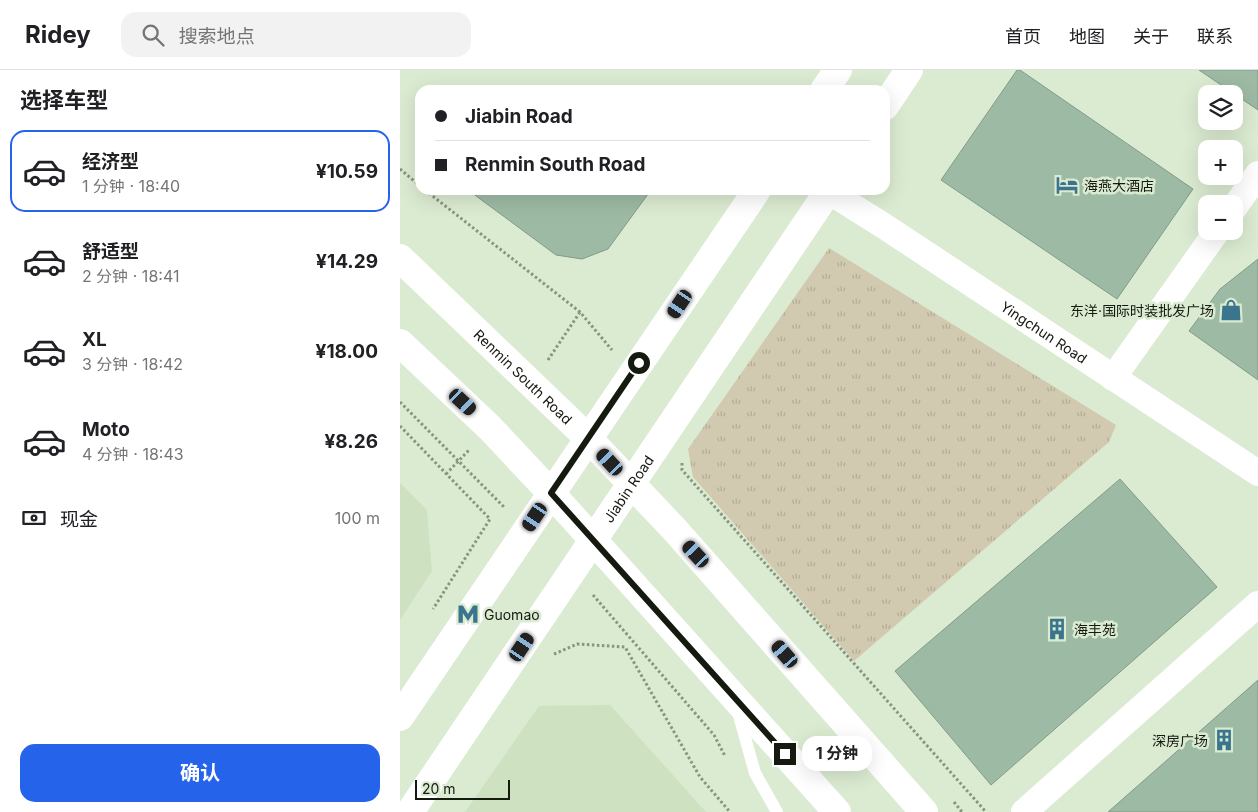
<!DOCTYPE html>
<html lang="zh">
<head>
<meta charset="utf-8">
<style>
	body { margin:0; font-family:Inter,"Noto Sans SC",sans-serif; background:#f2f2f2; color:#202124; height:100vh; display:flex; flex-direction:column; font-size:19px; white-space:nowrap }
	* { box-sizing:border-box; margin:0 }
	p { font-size:16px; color:#757577 }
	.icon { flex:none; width:28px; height:28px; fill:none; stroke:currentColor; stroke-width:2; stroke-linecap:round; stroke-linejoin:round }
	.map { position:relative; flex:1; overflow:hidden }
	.drawer { display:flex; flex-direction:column; background:#fff; width:400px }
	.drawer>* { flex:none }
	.guide { position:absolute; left:15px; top:15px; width:475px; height:110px; border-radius:15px; box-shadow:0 5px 20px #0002; display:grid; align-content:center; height:110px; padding:0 20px; background:#fff }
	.tools { position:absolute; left:798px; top:15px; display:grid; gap:10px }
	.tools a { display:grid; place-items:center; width:45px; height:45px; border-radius:10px; background:#fff; box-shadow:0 5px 20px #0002; font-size:25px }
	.scale { position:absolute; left:15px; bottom:12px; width:95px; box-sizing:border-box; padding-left:5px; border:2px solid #151a11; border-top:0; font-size:14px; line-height:18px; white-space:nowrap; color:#151a11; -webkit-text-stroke:4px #dbebd1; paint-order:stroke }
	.end { position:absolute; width:22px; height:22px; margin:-11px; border:6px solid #151a11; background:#fff; box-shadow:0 0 0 2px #fff }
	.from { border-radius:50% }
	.bubble { position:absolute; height:35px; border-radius:15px; background:#fff; box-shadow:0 5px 20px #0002; font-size:16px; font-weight:700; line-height:35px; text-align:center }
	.car { position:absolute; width:15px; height:30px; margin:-15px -8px; border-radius:6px; box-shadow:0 0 4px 1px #0007; background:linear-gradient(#222 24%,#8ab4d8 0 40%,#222 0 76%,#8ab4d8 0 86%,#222 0) }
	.guide b { display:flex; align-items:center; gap:18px; height:48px; font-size:19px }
	.guide b+b { border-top:1px solid #e0e0e0 }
	.guide i { width:12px; height:12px; background:#202124 }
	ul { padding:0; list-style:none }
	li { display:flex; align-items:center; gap:15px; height:82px; margin:0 10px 8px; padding:0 10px; border:2px solid transparent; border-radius:15px }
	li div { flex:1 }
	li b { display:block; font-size:19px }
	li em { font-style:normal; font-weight:700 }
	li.selected { border-color:#2563eb }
	li>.icon { width:45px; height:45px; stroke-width:1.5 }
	h2 { padding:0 20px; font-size:22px; line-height:60px }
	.pay { display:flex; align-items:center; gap:12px; height:55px; padding:0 20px; font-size:19px }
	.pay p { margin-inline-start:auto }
	.action { display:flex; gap:10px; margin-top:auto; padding:10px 20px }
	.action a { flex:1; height:58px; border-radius:15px; background:#2563eb; color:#fff; font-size:20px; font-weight:700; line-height:58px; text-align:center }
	header { display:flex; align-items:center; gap:30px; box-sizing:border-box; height:70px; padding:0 25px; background:#fff; border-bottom:1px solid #e0e0e0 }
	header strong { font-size:24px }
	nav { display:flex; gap:28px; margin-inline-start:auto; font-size:18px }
	.search { width:350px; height:45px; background:#f2f2f2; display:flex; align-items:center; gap:12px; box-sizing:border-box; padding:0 18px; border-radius:15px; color:#757577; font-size:19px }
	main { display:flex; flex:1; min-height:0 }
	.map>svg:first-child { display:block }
	.built { fill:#cee1c1 }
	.grass { fill:url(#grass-tufts) }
	.building { fill:#9dbaa4; stroke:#839b89 }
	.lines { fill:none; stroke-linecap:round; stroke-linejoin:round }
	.path { stroke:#889481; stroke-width:3; stroke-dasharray:2.5 2.5; stroke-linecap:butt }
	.service { stroke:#fff; stroke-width:12 }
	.minor { stroke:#fff; stroke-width:26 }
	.secondary { stroke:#fff; stroke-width:28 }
	.route { stroke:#151a11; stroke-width:6 }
	.labels { text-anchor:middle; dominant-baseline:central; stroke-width:5; stroke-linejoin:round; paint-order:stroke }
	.poi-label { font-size:14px; fill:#151a11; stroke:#dbebd1; text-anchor:start }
	.street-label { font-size:14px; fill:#151a11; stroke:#dbebd1 }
</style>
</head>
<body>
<header>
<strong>Ridey</strong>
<div class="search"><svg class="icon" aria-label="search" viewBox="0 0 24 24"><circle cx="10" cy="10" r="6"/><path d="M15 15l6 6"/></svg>搜索地点</div>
<nav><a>首页</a><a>地图</a><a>关于</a><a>联系</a></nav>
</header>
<main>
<section class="drawer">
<h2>选择车型</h2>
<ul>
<li class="selected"><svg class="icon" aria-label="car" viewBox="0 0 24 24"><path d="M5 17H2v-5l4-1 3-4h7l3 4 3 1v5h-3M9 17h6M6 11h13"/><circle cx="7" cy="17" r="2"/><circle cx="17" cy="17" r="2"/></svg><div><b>经济型</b><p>1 分钟 · 18:40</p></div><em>¥10.59</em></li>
<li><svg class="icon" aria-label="car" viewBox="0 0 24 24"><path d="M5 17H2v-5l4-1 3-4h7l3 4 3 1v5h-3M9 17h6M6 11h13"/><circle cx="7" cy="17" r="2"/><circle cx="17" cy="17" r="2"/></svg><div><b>舒适型</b><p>2 分钟 · 18:41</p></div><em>¥14.29</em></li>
<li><svg class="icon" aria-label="car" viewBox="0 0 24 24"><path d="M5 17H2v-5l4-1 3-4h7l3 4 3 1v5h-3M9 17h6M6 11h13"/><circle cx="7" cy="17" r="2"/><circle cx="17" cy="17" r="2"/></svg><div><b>XL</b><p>3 分钟 · 18:42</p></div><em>¥18.00</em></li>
<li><svg class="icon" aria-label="car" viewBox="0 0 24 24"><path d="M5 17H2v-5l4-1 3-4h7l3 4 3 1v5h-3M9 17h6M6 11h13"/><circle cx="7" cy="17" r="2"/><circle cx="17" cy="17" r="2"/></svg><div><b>Moto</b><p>4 分钟 · 18:43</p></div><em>¥8.26</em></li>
</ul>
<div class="pay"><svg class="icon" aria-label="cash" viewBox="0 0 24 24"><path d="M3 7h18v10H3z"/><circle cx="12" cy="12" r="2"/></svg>现金<p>100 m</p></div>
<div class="action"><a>确认</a></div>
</section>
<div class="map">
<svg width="858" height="742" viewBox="0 0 858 742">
	<defs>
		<pattern id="grass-tufts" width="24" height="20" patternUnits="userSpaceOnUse" patternTransform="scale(1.25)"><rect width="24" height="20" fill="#d2cab0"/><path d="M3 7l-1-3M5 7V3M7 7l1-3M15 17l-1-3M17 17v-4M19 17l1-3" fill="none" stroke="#b3ad96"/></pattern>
	</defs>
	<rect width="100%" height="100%" fill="#dbebd1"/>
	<path class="built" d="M0 413 27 440 32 501 0 550Z
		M210 635 306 742H65L139 636Z"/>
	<path class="grass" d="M429 178 716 355 709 372 454 591 293 407 288 379Z"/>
	<path class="building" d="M617 0H620L793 119 717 229 541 110Z
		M799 0H858V40Z
		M68 120H251L208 179 182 189 156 185Z
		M858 189V310L789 261 820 219Z
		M720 409 817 517 591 715 495 601Z
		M858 610V742H708Z"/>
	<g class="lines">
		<path class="path" d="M0 99 20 116
			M25 120 180 242 212 280
			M148 290 180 242
			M0 332 105 438
			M0 356 90 449 33 539
			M282 393V400L586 742
			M46 404 70 379
			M193 525 314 665 325 686
			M154 584 177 574 225 577 300 707 330 742
			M554 732 562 742"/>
		<path class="service" d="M338 642 355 703 377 742"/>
		<g class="minor">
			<path id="s1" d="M428 121 484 156 858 403"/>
			<path d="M834 138 858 104"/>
			<path d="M713 308 817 161"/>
			<path d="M624 742 858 534"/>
		</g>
		<g class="secondary">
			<path d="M424 20 438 0"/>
			<path d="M485 36 509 0"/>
			<path id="s2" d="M0 188 189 369 275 460 524 742"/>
			<path d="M0 273 90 358 151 423 437 742"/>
			<path d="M0 647 357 120"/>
			<path id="s3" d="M10 742 429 120"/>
		</g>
	</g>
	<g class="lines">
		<path class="route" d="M239 293 151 423 385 684"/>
	</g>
	<defs>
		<g id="hotel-bare" transform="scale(1.725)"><path d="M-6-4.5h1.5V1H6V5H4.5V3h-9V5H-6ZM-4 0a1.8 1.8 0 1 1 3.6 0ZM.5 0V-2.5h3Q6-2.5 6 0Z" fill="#3a748d" stroke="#dbebd1" stroke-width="2.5" paint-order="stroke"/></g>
		<g id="shop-bare" transform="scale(1.725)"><path d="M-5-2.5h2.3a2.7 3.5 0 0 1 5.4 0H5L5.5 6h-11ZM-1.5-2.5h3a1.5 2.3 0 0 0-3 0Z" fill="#3a748d" stroke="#dbebd1" stroke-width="2.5" paint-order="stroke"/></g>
		<g id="metro-bare" transform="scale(1.725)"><path d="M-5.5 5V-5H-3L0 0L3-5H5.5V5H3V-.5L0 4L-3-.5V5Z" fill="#3a748d" stroke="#dbebd1" stroke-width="2.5" paint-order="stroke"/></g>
		<g id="building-bare" transform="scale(1.725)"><path d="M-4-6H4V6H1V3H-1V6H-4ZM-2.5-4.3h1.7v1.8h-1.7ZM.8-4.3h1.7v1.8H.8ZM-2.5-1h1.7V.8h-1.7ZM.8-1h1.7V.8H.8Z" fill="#3a748d" stroke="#dbebd1" stroke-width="2.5" paint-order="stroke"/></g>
	</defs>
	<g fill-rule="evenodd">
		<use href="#hotel-bare" x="667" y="115"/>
		<use href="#shop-bare" x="831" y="240"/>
		<use href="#metro-bare" x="68" y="544"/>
		<use href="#building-bare" x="657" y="559"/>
		<use href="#building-bare" x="824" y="670"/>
	</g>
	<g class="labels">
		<g class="poi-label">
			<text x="684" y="115">海燕大酒店</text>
			<text x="814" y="240" text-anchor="end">东洋·国际时装批发广场</text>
			<text x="84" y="544">Guomao</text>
			<text x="674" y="559">海丰苑</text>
			<text x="808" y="670" text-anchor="end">深房广场</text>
		</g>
		<g class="street-label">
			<text stroke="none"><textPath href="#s1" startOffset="258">Yingchun Road</textPath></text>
			<text stroke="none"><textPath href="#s2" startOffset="171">Renmin South Road</textPath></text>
			<text stroke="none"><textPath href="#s3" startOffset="390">Jiabin Road</textPath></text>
		</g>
	</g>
</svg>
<div class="tools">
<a><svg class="icon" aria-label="layers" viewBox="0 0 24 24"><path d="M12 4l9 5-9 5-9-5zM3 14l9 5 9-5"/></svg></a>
<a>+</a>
<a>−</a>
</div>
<div class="scale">20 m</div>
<i class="end from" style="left:239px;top:293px"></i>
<i class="end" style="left:385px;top:684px"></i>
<div class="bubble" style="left:402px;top:666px;width:70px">1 分钟</div>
<i class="car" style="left:280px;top:234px;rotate:214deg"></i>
<i class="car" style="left:63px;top:332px;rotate:133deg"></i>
<i class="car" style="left:210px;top:392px;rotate:317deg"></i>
<i class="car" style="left:135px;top:447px;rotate:214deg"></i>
<i class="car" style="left:296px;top:484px;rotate:317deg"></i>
<i class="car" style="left:122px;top:577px;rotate:34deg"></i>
<i class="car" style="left:385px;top:584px;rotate:319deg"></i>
<div class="guide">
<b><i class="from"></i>Jiabin Road</b>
<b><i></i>Renmin South Road</b>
</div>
</div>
</main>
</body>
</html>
